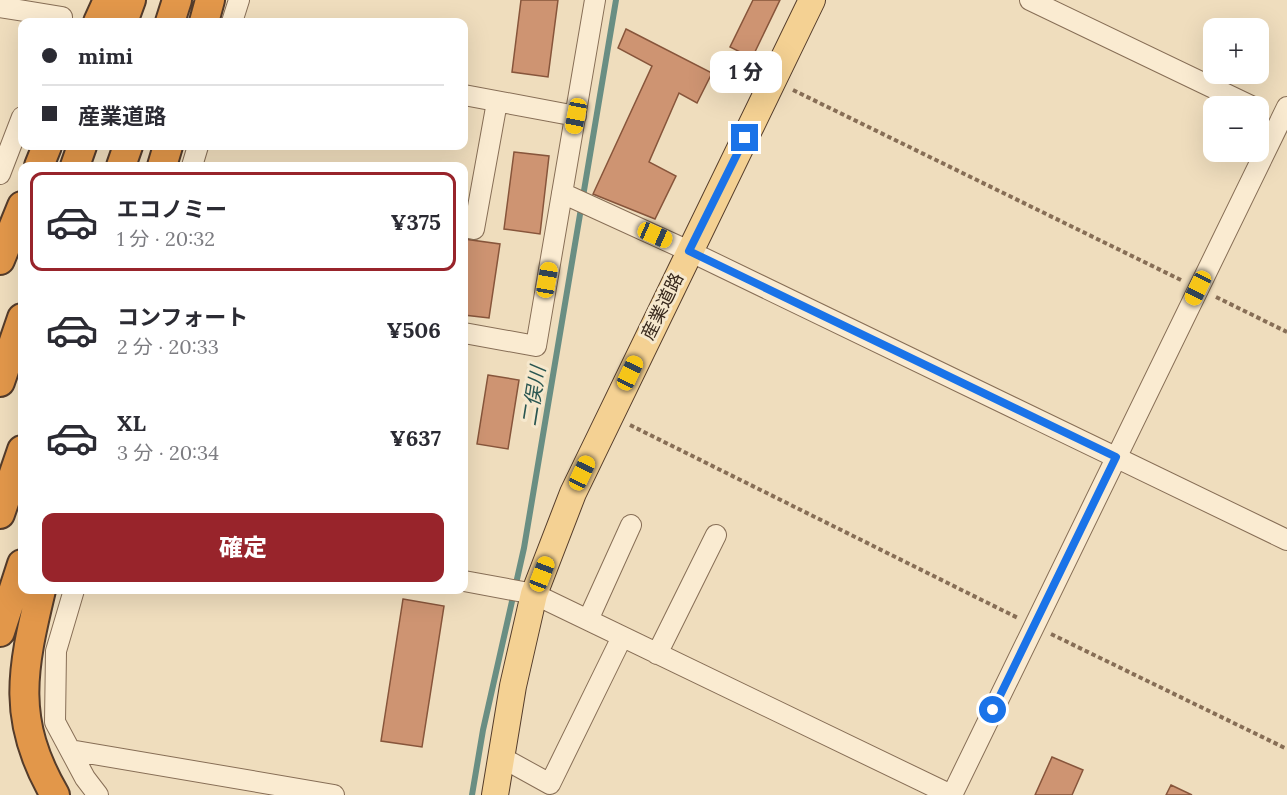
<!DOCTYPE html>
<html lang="ja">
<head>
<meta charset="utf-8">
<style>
	body { margin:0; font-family:Lora,"Noto Sans JP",serif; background:#f7f7f7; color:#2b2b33; height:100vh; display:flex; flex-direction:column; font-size:22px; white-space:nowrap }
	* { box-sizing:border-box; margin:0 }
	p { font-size:20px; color:#7c7c81 }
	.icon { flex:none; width:33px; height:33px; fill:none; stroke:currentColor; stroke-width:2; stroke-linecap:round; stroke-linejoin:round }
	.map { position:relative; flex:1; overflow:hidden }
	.panel { position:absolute; left:18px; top:162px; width:450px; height:432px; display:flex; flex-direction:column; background:#fff; border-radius:12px; box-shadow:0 6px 24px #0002 }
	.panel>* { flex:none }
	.top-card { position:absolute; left:18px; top:18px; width:450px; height:132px; border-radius:12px; box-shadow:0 6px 24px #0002; display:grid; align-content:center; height:132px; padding:0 24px; background:#fff }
	.fabs { position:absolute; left:1203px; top:18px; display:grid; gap:12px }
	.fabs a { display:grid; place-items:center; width:66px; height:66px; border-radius:12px; background:#fff; box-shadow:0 6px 24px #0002; font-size:30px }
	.end { position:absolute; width:27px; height:27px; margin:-14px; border:8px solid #1a73e8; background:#fff; box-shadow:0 0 0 3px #fff }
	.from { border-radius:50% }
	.bubble { position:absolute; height:42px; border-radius:12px; background:#fff; box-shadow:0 6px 24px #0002; font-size:20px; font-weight:800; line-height:42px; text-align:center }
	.car { position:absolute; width:18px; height:36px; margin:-18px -9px; border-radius:8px; box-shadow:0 0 4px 2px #0007; background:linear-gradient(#f5c518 24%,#345 0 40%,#f5c518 0 76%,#345 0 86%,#f5c518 0) }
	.top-card b { display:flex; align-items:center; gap:21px; height:57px; font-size:22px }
	.top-card b+b { border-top:2px solid #e1e1e2 }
	.top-card i { width:15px; height:15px; background:#2b2b33 }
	ul { padding:10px 0 0; list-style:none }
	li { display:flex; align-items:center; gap:18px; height:99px; margin:0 12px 9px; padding:0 12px; border:3px solid transparent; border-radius:12px }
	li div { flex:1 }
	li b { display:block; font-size:22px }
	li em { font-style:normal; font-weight:800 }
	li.on { border-color:#98242b }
	li>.icon { width:54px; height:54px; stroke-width:1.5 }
	.primary-button { display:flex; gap:12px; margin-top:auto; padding:12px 24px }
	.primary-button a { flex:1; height:69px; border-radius:12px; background:#98242b; color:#fff; font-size:24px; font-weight:800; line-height:69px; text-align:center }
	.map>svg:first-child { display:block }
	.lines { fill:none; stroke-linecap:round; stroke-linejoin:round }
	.stream { stroke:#698e83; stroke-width:6 }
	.building { fill:#ce9472; stroke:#87553b; stroke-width:1.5 }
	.minor-casing { stroke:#876e56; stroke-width:22 }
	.major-casing { stroke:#543c2b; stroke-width:28 }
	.highway-casing { stroke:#543c2b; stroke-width:32 }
	.path { stroke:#876e56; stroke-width:4; stroke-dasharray:4.5 3; stroke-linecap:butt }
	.minor { stroke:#faebd1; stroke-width:20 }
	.major { stroke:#f4d193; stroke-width:26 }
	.highway { stroke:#e2974a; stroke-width:28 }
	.route { stroke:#1a73e8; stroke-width:8 }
	.labels { text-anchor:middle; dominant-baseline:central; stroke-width:6; stroke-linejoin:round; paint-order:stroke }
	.street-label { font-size:18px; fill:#36271b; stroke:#f6e8cd }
	.water-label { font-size:20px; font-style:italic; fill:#2a5651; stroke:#f6e8cd }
</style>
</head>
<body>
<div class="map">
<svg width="1287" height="795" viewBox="0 0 1287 795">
	<rect width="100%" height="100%" fill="#efddbd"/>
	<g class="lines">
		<path class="stream" d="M472 795 483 730 524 548 616 0"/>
	</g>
	<path class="building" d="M521 0H558L548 77 512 72Z
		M753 0H780L752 58 730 47Z
		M626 29 712 73 697 103 679 93 649 162 676 176 655 219 593 194 652 66 618 48Z
		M514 152 549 156 540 234 504 229Z
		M464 239 500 244 489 318 464 315Z
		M488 375 519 380 508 449 477 444Z
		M464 477H467L464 504Z
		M403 599 444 606 422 747 381 741Z
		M1052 757 1083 770 1072 795H1035Z
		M1171 785 1192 795H1166Z"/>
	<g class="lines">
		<g class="minor-casing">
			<path id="minor" d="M1030 0 1251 106
				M0 7 62 17
				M232 22 239 0
				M464 95 576 116
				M192 166 198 146
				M0 174 22 117
				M562 193 689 251 1287 540
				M464 227 474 229 497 102
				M464 333 536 346 595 0
				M464 581 534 594 951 795
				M74 590 56 651 55 722 85 778 98 795
				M588 620 631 525
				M657 654 716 535
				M70 750 334 795
				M501 757 550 784 622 637
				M952 795 1287 107"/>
		</g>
		<g class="major-casing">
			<path id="major" d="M495 795 513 686 534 594 573 493 812 0"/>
		</g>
		<g class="highway-casing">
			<path id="highway" d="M98 22 108 0
				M123 22 131 0
				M170 22 177 0
				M204 22 210 0
				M39 166 47 146
				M75 166 82 146
				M121 166 128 146
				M162 166 168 146
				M0 260 22 206
				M0 382 22 318
				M0 514 22 450
				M41 590C22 670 11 720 55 795
				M0 632 22 564"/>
		</g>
		<path class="path" d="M793 90 1183 281
			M1216 297 1287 332
			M630 425 1018 618
			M1051 634 1287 749"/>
		<use href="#minor" class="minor"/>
		<use href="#major" class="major"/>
		<use href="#highway" class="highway"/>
	</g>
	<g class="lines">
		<path class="route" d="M745 138 689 251 1116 457 993 710"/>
	</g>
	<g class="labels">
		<g class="street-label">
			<text transform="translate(662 306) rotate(-64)">産業道路</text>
		</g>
		<g class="water-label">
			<text transform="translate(533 396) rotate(-81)">二俣川</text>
		</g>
	</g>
</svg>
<div class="fabs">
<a>+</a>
<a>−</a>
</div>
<i class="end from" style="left:993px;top:710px"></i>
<i class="end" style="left:745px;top:138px"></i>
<div class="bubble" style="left:710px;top:51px;width:72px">1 分</div>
<i class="car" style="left:576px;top:116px;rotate:191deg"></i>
<i class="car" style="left:655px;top:235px;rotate:114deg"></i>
<i class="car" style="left:547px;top:280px;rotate:10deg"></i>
<i class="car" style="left:1198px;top:288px;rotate:206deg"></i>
<i class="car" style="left:630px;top:373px;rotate:25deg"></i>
<i class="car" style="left:582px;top:473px;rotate:25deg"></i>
<i class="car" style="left:542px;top:574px;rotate:21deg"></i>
<div class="top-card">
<b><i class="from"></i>mimi</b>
<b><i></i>産業道路</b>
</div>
<section class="panel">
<ul>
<li class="on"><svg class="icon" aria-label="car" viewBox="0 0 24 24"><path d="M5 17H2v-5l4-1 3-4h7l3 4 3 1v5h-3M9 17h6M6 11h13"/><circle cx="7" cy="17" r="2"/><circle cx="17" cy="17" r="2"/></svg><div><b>エコノミー</b><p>1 分 · 20:32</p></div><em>¥375</em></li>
<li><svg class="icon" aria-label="car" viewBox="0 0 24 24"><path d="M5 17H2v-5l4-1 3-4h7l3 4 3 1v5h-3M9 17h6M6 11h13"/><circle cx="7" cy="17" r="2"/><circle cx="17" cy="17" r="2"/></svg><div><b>コンフォート</b><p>2 分 · 20:33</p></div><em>¥506</em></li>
<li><svg class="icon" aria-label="car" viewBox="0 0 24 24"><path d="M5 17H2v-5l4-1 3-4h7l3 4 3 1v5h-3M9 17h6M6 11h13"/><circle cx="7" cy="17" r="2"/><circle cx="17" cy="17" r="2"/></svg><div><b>XL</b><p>3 分 · 20:34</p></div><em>¥637</em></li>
</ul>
<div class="primary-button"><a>確定</a></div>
</section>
</div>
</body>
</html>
